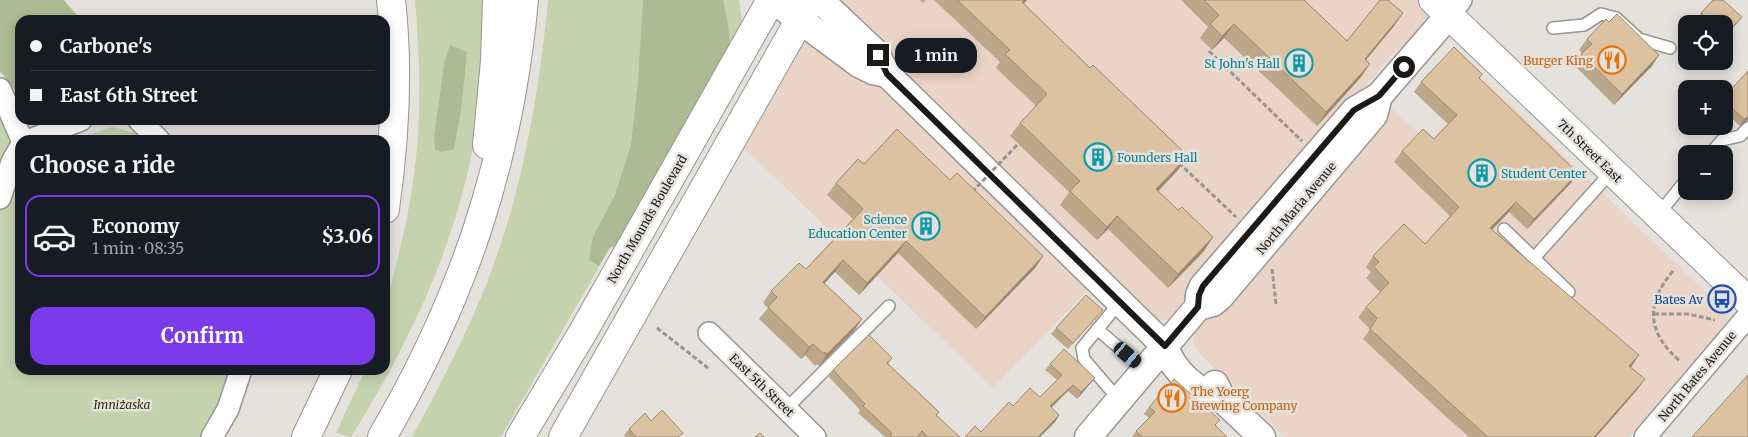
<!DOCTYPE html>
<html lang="en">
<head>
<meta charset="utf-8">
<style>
	body { margin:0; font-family:Merriweather,serif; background:#20242c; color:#f1f3f6; height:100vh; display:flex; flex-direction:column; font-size:19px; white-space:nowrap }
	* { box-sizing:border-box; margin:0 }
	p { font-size:16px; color:#9ea1a6 }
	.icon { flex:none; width:28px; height:28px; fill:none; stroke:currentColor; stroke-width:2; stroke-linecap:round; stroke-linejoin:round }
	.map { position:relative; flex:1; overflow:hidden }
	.sheet { position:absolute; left:15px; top:135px; width:375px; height:240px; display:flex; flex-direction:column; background:#171b24; border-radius:15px; box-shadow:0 2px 12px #0003 }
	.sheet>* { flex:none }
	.top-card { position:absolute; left:15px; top:15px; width:375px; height:110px; border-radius:15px; box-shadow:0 2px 12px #0003; display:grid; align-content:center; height:110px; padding:0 15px; background:#171b24 }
	.tools { position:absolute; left:1678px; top:15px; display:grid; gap:10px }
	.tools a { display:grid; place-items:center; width:55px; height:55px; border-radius:10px; background:#171b24; box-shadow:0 2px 12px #0003; font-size:25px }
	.end { position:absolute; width:22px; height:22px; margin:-11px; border:6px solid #1c1a19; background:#fff; box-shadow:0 0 0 2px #fff }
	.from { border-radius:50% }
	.bubble { position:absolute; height:35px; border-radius:15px; background:#171b24; box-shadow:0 2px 12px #0003; font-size:16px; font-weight:700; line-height:35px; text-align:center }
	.car { position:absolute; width:15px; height:30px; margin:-15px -8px; border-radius:6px; box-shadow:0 0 4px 1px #0007; background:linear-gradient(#222 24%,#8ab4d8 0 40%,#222 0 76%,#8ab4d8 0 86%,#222 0) }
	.top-card b { display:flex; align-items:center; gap:18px; height:48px; font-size:19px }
	.top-card b+b { border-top:1px solid #363941 }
	.top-card i { width:12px; height:12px; background:#f1f3f6 }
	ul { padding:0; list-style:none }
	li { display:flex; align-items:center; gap:15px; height:82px; margin:0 10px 8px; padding:0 5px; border:2px solid transparent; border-radius:15px }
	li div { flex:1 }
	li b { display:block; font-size:19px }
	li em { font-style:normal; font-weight:700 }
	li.active { border-color:#7c3aed }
	li>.icon { width:45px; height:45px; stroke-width:1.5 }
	h2 { padding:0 15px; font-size:22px; line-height:60px }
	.action { display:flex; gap:10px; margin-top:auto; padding:10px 15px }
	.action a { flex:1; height:58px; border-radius:15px; background:#7c3aed; color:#fff; font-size:20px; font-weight:700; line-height:58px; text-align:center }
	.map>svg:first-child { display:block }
	.education { fill:#ead4c8 }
	.green { fill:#c6d2ae }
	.forest { fill:#aeba94 }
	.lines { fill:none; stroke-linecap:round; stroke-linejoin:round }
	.service-casing { stroke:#989591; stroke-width:14 }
	.minor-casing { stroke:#989591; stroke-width:24 }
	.tertiary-casing { stroke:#989591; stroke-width:29 }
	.primary-casing { stroke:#989591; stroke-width:30 }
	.motorway-casing { stroke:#989591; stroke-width:30 }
	.path { stroke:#979491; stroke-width:3; stroke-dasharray:5 2.5; stroke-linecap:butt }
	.service { stroke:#fff; stroke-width:11 }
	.minor { stroke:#fff; stroke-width:21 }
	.tertiary { stroke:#fff; stroke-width:26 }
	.primary { stroke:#fff; stroke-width:28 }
	.motorway { stroke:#fff; stroke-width:28 }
	.path-bridge { stroke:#979491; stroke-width:3; stroke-dasharray:5 2.5; stroke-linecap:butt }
	.wall { fill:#bda78a }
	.shaded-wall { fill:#9a8870 }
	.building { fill:#dcc2a0; stroke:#9a8870 }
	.route { stroke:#1c1a19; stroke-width:6 }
	.labels { text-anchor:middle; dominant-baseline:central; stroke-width:5; stroke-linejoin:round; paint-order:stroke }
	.food-label { font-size:12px; fill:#c56008; stroke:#e5e2de; text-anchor:end }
	.culture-label { font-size:12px; fill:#0d838f; stroke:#e5e2de; text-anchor:end }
	.street-label { font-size:12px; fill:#1c1a19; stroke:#e5e2de }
	.transit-label { font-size:12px; fill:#164399; stroke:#e5e2de; text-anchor:end }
	.park-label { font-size:12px; font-style:italic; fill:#293406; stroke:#e5e2de }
</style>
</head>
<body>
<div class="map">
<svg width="1748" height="437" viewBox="0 0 1748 437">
	<rect width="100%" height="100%" fill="#e5e2de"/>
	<path class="education" d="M827 0H1442L1407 44 1396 50 1366 85 1429 142 1485 80 1710 296 1723 300 1728 309 1729 319 1629 437H1285L1199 353 1194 346 1193 333 1174 318 1164 320 1158 319 1107 270 993 388 743 147Z"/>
	<path class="green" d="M415 0H485C483 45 483 92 475 137 456 245 409 345 351 437L336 433 365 370H385C385 352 382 330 385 313 394 269 407 227 413 182 422 122 420 61 415 0Z
		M548 0H739L742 23 616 246 610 248 501 437H412C440 386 466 335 488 280 522 192 539 95 548 0Z
		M0 115 20 147V370H232L211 424 201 437H0Z
		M112 127 136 133 142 140H74Z"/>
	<path class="forest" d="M0 0H64L81 20H20V97L0 71Z
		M643 0H723L728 24 730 46 616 246 610 247 599 266 589 260 593 237 615 195 631 145 638 81Z
		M450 45 467 52 461 110 454 149 441 152 435 149 434 137 444 65Z"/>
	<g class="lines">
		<g class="service-casing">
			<path id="service" d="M1553 28 1584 25 1601 14 1616 18 1639 39 1670 48
				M1710 154 1722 140 1740 136 1748 128
				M1658 215 1686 180
				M1504 229 1569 292
				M1534 258 1612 171
				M1097 329 1145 370
				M1119 400 1084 359 1082 348 1120 302
				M786 409 889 306"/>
		</g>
		<g class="minor-casing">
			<path id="minor" d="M1449 15 1461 0
				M0 89 22 140
				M139 120 159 140
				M30 140 81 120
				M0 198 12 162 20 148
				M709 333 815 437
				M212 437 228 409 241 370
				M1645 437 1748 316"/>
		</g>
		<g class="tertiary-casing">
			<path id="tertiary" d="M773 0 859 64 873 71 887 74
				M820 0 875 52 887 74 1165 346C1173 372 1197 392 1223 400
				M1198 307 1199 295 1203 286 1355 110 1379 96 1449 15
				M1215 384 1223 400 1262 437
				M1088 437 1198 307 1213 303 1220 297 1374 115 1379 96"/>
		</g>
		<g class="primary-casing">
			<path id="primary" d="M1433 0 1748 301
				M520 437 583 332 771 0
				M563 437 811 0"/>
		</g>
		<g class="motorway-casing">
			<path id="motorway" d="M487 145 495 61 497 0
				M385 209C395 139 399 70 391 0
				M306 437 338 370
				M382 437C464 297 509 162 524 0"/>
		</g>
		<path class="path" d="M1209 51 1302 141
			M1179 163 1236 217
			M1272 269 1276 304
			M1673 271C1645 304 1647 333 1680 361
			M1654 314H1688L1715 320
			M657 328 708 368"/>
		<use href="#service" class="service"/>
		<use href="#minor" class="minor"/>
		<use href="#tertiary" class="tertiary"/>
		<use href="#primary" class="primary"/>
		<use href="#motorway" class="motorway"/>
		<path class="path-bridge" d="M972 192 1018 144"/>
	</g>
	<path class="wall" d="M920 0H926L923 3Z
		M934 0H1027L1024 4 1090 68 1188 156 1178 170 1158 191 1204 251 1168 288 1108 229 1097 240 1060 205 1069 192 1010 136 1020 123 1036 106 996 68 1000 62Z
		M1181 0H1304L1347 41 1394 26 1366 60 1361 77 1317 126 1224 38 1212 50 1200 38 1208 27Z
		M1701 13 1737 23 1724 38V24H1702L1697 19Z
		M1609 22 1659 55 1652 66 1614 105 1574 65 1582 53 1579 50 1587 39Z
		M1748 71V119L1740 126 1724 111V97Z
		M1479 78 1571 183 1527 229 1509 212 1492 230 1632 366 1631 367 1637 390 1596 437H1469L1443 414 1363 339 1370 329 1358 317 1366 307 1380 292 1366 278 1371 272 1366 267 1373 256 1425 244 1450 216 1394 162 1402 151 1434 139 1448 124 1414 92 1421 82Z
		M864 164 950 180 1043 256 1035 268 976 329 898 253 859 295 835 272 824 283 854 331 819 366 817 364 815 366 805 355 801 359 759 319 768 308 763 303 771 291 806 269 853 219 827 195 836 183Z
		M1103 310 1098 316 1068 349 1051 334 1056 328Z
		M892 358 888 364 939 412 936 416 960 437H885L858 413 860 410 829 377 833 370Z
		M1050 364 1095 378 1090 384 1077 399 1068 391 1051 407 1059 415 1055 422 981 432 1013 406 1040 397 1057 380 1045 370Z
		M1149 407 1216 426 1227 437H1132L1136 431 1149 418 1144 414Z
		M651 421 680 437H626L624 435 629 429Z"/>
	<path class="shaded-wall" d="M1024 0H1027L1012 16Z
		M1403 13 1394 26 1356 72 1365 59Z
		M1742 17 1737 23 1724 38 1725 35Z
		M1234 24 1224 38 1212 50 1222 36Z
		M1659 55 1652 66 1614 105 1622 94Z
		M1370 64 1361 77 1317 126 1326 112Z
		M1748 117V119L1747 121 1740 126 1744 119Z
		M1188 156 1178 170 1147 203 1156 189Z
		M1578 173 1571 183 1527 229 1534 219Z
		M1516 202 1509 212 1483 239 1490 228Z
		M1117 216 1108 229 1097 240 1107 227Z
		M1213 237 1204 251 1168 288 1178 274Z
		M906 241 898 253 859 295 867 283Z
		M1043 256 1035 268 976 329 985 317Z
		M843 260 835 272 815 294 823 282Z
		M862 319 854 331 819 366 827 354Z
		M813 344 805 355 801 359 809 347Z
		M1639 355 1632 366 1622 376 1629 366Z
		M1095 378 1090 384 1077 399 1081 392Z
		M1645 379 1637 390 1596 437H1594Z
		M1073 385 1068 391 1046 413 1050 406Z
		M1059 415 1055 422 1040 437H1038Z"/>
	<path class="building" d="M957 0H1024L1022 2 1090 68 1093 65 1188 156 1156 189 1178 210 1182 207 1213 237 1178 274 1117 216 1107 227 1070 191 1080 181 1020 123 1047 94 1005 54 1010 50Z
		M1204 0H1304L1347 41 1380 0H1388L1403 13 1365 59 1370 64 1326 112 1234 24 1222 36 1210 24 1219 15Z
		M1713 0H1723L1742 17 1725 35 1724 33V24H1713L1701 13Z
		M1617 14 1659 55 1622 94 1581 54 1592 44 1587 39 1606 19 1609 22Z
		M1454 47 1482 74 1479 78 1578 173 1534 219 1516 202 1490 228 1639 355 1629 366 1645 379 1594 437H1488L1450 403 1370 329 1377 318 1366 307 1389 283 1374 267 1379 262 1373 256 1404 224 1425 244 1459 207 1402 151 1423 129 1434 139 1457 115 1421 82Z
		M1748 71V117L1744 119 1724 101V97Z
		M897 129 950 180 957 173 1043 256 985 317 906 241 867 283 843 260 823 282 862 319 827 354 825 352 824 354 813 344 809 347 768 307 777 297 771 291 799 263 806 269 863 209 836 183 858 159 864 164Z
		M1086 295 1103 310 1073 343 1056 328Z
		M869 335 892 358 887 363 939 412 936 415 960 437H928L922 431 917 437H891L890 436 892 433 863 406 865 404 833 370Z
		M1064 349 1095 378 1081 392 1073 385 1050 406 1059 415 1038 437H965L975 426 981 432 1009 402 1013 406 1030 388 1040 397 1062 375 1050 364Z
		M1748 375V437H1692Z
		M1174 379 1220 420 1215 425 1227 437H1142L1136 431 1155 412 1149 407Z
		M662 410 683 433 678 437H636L629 429 645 413 651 421Z
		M760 433 764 437H755Z"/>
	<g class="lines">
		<path class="route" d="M878 55 887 74 1165 346 1198 307 1199 295 1203 286 1354 110 1379 96 1404 67"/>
	</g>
	<defs>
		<g id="restaurant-ring" transform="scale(1.4375)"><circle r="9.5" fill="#e5e2de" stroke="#e8710a" stroke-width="1.5"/><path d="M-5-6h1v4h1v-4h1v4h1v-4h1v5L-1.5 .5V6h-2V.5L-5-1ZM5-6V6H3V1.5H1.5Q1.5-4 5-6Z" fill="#e8710a"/></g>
		<g id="building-ring" transform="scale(1.4375)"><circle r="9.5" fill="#e5e2de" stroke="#0f9aa8" stroke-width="1.5"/><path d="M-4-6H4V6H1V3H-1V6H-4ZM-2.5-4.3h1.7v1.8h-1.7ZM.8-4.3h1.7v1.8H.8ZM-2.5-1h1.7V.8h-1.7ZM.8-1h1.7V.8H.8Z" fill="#0f9aa8"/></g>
		<g id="bus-ring" transform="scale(1.4375)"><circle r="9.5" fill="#e5e2de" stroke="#1a4fb4" stroke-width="1.5"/><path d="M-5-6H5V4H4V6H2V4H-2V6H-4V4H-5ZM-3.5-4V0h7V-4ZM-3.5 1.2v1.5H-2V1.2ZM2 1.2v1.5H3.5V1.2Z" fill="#1a4fb4"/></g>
	</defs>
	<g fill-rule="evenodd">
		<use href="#restaurant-ring" x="1612" y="60"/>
		<use href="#building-ring" x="1299" y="63"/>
		<use href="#building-ring" x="1098" y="157"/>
		<use href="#building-ring" x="1482" y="173"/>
		<use href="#building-ring" x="926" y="226"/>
		<use href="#bus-ring" x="1722" y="299"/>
		<use href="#restaurant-ring" x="1172" y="398"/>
	</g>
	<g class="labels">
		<g class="food-label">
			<text x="1593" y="60">Burger King</text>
			<text x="1191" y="391" text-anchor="start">The Yoerg<tspan x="1191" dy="14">Brewing Company</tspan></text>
		</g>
		<g class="culture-label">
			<text x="1280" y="63">St John's Hall</text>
			<text x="1117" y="157" text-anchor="start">Founders Hall</text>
			<text x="1501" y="173" text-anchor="start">Student Center</text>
			<text x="907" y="219">Science<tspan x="907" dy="14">Education Center</tspan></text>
		</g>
		<g class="street-label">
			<text transform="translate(1590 151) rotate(44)">7th Street East</text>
			<text transform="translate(1296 208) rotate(-50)">North Maria Avenue</text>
			<text transform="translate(647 219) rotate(-60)">North Mounds Boulevard</text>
			<text transform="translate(1697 376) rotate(-50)">North Bates Avenue</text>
			<text transform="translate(762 385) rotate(44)">East 5th Street</text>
		</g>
		<g class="transit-label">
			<text x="1703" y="299">Bates Av</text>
		</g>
		<g class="park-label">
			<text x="122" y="404">Imniżaska</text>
		</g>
	</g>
</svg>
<div class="tools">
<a><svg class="icon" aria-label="locate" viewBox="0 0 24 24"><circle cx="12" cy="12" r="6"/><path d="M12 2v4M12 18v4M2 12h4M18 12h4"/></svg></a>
<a>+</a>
<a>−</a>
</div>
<i class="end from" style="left:1404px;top:67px"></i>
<i class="end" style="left:878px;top:55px"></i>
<div class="bubble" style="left:895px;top:38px;width:82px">1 min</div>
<i class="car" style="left:1128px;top:355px;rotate:130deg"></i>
<div class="top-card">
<b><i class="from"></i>Carbone's</b>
<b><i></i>East 6th Street</b>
</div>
<section class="sheet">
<h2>Choose a ride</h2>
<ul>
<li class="active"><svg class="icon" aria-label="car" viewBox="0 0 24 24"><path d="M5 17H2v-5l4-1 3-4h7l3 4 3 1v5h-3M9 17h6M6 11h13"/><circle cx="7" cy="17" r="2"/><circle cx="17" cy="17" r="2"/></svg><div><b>Economy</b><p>1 min · 08:35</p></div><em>$3.06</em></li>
</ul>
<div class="action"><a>Confirm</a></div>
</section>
</div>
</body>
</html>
